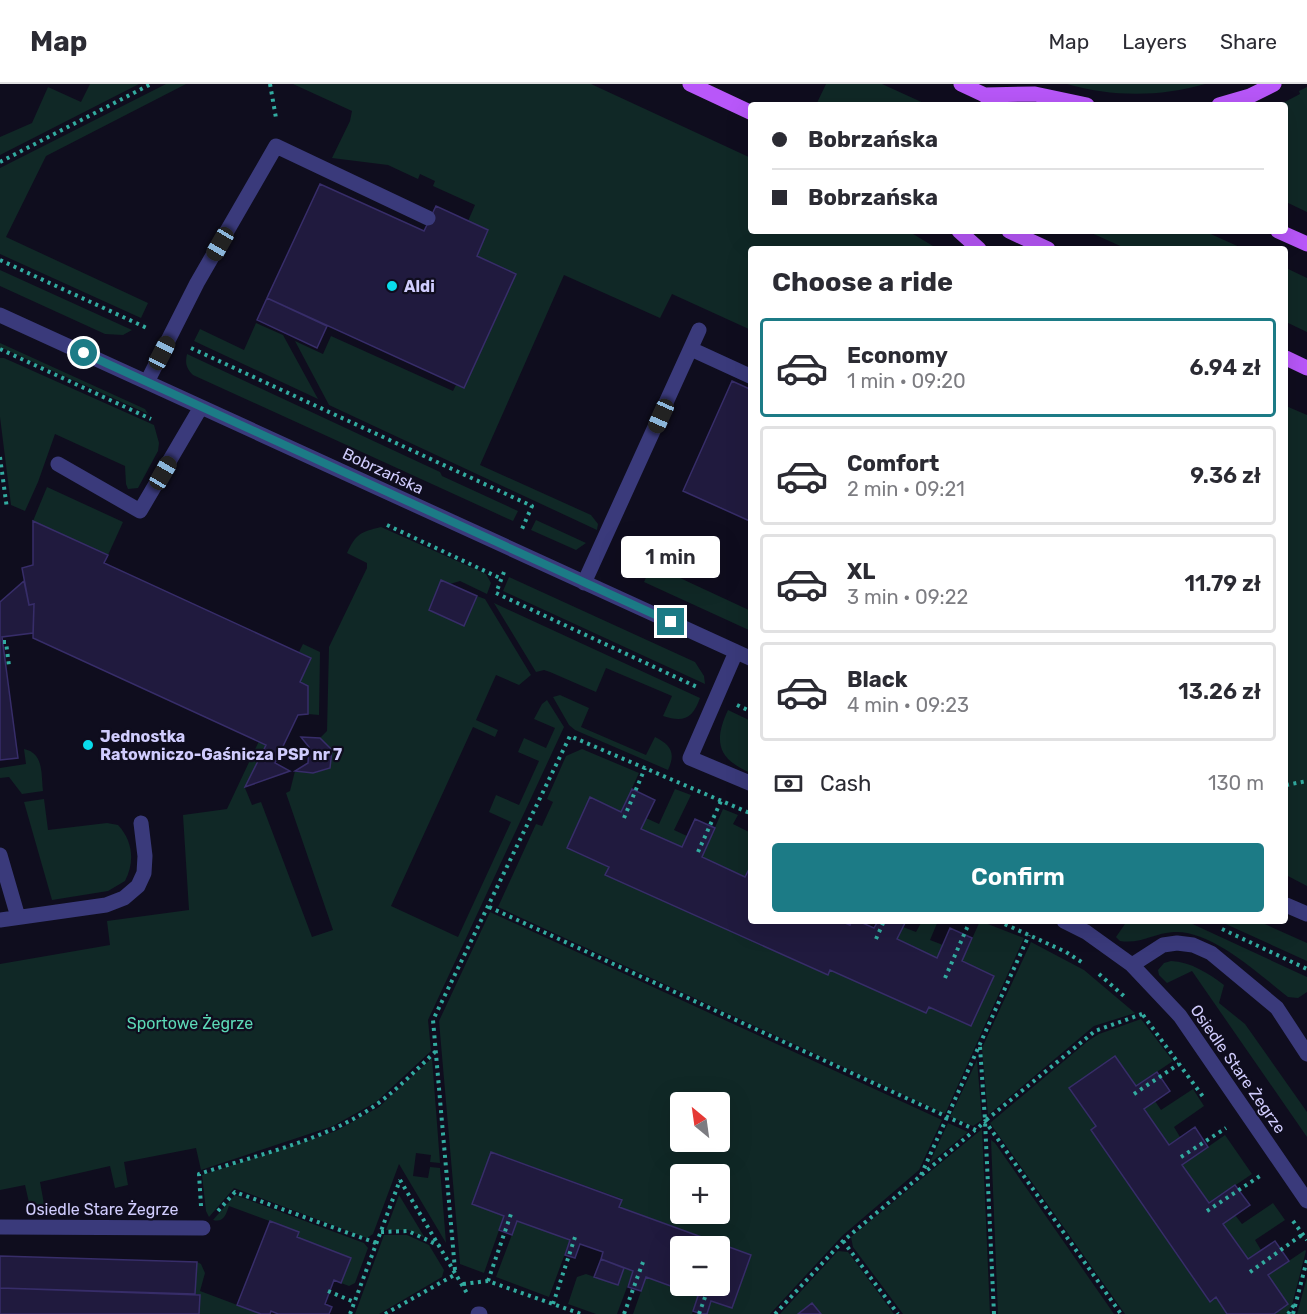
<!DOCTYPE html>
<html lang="en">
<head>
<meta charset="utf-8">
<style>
	body { margin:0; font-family:Rubik,sans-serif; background:#f2f2f3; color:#2b2b33; height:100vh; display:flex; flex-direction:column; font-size:22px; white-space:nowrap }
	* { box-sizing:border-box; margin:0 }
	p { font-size:20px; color:#7c7c81 }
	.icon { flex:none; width:33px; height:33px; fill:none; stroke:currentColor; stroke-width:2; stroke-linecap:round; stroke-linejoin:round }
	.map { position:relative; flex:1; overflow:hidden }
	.side { position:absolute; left:748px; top:162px; width:540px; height:678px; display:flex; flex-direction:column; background:#fff; border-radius:6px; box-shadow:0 6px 24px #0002 }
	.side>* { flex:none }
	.banner { position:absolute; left:748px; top:18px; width:540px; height:132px; border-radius:6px; box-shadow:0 6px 24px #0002; display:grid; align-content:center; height:132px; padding:0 24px; background:#fff }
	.needle { width:39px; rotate:331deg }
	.controls { position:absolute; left:670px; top:1008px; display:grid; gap:12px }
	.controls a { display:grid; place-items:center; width:60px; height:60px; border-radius:6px; background:#fff; box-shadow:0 6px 24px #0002; font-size:30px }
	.end { position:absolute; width:27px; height:27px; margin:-14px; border:8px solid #1c7b86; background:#fff; box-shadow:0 0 0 3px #fff }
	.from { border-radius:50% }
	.bubble { position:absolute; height:42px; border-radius:6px; background:#fff; box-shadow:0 6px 24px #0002; font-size:20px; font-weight:600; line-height:42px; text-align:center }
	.car { position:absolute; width:18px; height:36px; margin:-18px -9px; border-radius:8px; box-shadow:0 0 4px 2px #0007; background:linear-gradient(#222 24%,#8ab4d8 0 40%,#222 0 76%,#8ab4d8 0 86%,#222 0) }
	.banner b { display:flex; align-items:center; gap:21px; height:57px; font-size:22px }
	.banner b+b { border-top:2px solid #e1e1e2 }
	.banner i { width:15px; height:15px; background:#2b2b33 }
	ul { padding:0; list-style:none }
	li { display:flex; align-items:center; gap:18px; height:99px; margin:0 12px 9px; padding:0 12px; border:3px solid #e1e1e2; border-radius:6px }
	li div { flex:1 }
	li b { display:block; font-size:22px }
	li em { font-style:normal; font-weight:600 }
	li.selected { border-color:#1c7b86 }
	li>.icon { width:54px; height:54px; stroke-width:1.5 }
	h2 { padding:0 24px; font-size:27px; line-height:72px }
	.pay { display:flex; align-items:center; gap:15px; height:66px; padding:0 24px; font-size:22px }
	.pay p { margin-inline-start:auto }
	.action { display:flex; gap:12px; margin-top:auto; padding:12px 24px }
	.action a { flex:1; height:69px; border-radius:6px; background:#1c7b86; color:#fff; font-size:24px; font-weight:600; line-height:69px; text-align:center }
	header { display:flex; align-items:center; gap:36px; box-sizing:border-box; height:84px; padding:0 30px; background:#fff; border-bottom:2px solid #e1e1e2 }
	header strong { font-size:28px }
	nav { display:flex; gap:33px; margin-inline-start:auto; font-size:21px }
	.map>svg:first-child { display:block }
	.green { fill:#102826; fill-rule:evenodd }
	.building { fill:#201a3e; stroke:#372d69; stroke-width:1.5; fill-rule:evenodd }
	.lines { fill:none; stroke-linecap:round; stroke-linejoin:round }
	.path { stroke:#32aba0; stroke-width:4; stroke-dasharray:3 4.5; stroke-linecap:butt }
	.minor { stroke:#3a3a7b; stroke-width:15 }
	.major { stroke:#b857f9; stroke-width:15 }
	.route { stroke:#1c7b86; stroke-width:8 }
	.poi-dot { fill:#09dcec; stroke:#0f0d1e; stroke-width:2 }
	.labels { text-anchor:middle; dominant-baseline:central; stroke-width:4.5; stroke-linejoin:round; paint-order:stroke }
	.poi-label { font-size:16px; font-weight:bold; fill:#d0ccfd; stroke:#0f0d1e; text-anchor:start }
	.street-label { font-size:16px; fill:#d0ccfd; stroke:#0f0d1e }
	.park-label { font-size:16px; fill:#5cd9b6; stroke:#0f0d1e }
</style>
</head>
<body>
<header>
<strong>Map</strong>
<nav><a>Map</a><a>Layers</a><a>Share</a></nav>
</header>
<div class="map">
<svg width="1307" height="1230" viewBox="0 0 1307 1230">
	<rect width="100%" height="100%" fill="#0f0d1e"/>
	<path class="green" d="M90 0H139L0 71V53L32 39 48 3 81 18Z
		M166 0H186L46 72 6 153 148 219 141 234 0 170V84Z
		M293 0H591L751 74 752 147H908L938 165H752L751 246 672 210 660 234 564 191 480 381 591 431 598 440 597 446 329 321 295 257 323 270 331 252 453 307 456 301 464 304 516 190 477 172 488 146 468 137 475 121 433 102 435 97 420 90 418 95 388 81 332 74 350 37 352 27Z
		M826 0H882L928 21H816Z
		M1067 0H1205C1160 13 1112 13 1067 0Z
		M1307 3V128L1286 118V21H1279L1300 10 1299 7Z
		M1087 147H1204L1244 165H1127Z
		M1286 184 1307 194V248L1286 238Z
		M0 186 132 246 123 251 105 250 0 202Z
		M256 239 283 251 318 315 194 257 200 245 244 266Z
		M0 259 145 325 148 330 0 263Z
		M187 270 440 388 442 392 518 427 513 437 193 291C186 284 185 279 187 270Z
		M0 274H4L154 341 159 359 158 367 138 404 128 405 126 400 125 382 55 350 38 398 25 427 11 421 0 333Z
		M1286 322 1307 331V802L1286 791Z
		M47 403 123 438 108 471 33 437Z
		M536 436 586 459 576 466 531 446Z
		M381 443 486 490 491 499 487 510 460 497 450 500 441 497 429 525 464 542 477 512 485 515 531 591 519 601 496 591 476 636 498 646 495 653 473 643 391 822 458 853 511 738 489 728 496 711 519 721 539 677 518 668 524 654 546 664 555 644 534 635 542 620 547 616 564 643 428 936 431 967 376 1018 333 1042 201 1086 196 1064 124 1078 128 1101 115 1104 110 1082 40 1098 44 1120 30 1123 25 1101 0 1106V880L110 861 107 837 189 826 183 731 227 725 259 657 266 661 245 704 252 721 261 718 312 853 333 846 286 709 290 707 295 687 313 689 330 684 332 666 320 654 327 647 329 563 367 484V479L347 469C356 450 360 448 381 443Z
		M652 481 751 527V547L644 498Z
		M509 493 695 578 704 592 705 600 503 507Z
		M494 519 700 614C693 634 684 639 663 632L672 612 606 584 596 608 550 588 544 586 536 588Z
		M303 560 320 568 319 631 308 630V602L300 598 311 574 299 568Z
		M560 611 589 624 581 643 646 671 655 653C671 661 676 669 668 686L575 646 569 641 553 613Z
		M728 626 751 637V689C718 675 713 658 728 626Z
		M24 665C44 669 41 690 43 707L22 710 9 693 0 694V684L26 680Z
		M582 665 639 689 621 728 590 714 567 764 609 783 606 791 828 891 830 886 929 923 971 942 994 892 962 877 980 837 1024 854 945 1030 498 823 536 740 542 742 553 718 547 715 566 672Z
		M675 705 691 711 674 746 687 752 682 763 641 745 646 734 659 740Z
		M44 715 48 746 107 739 118 741C133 757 135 778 125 797L108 807 52 816 24 718Z
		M723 725 738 731 733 740 751 749V779L745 793 702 773Z
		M490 828 942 1036 919 1086 842 1152 770 1230H707L711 1217 732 1224 751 1171 619 1123 622 1115 491 1068 472 1120 504 1132 484 1189 460 1180 439 937ZM681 1018H720V1058H681ZM681 1090H720V1130H681Z
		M922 837H938L930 856 943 861 937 874 897 855 903 843 916 848Z
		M1127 837H1186L1307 893V908L1298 914 1288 913C1260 891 1212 846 1174 848 1154 849 1142 860 1120 857L1116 853Z
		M1219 837H1258L1307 859V877Z
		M1031 858 1084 886 1135 929 1094 942 988 1031 982 964Z
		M1171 877C1191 878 1208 889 1224 901L1219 919 1245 940 1307 1028V1053L1192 887 1167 899 1159 891 1158 886 1164 879Z
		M1141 935 1173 977 1136 1002 1115 972 1070 1004 1096 1042 1091 1046 1209 1217 1216 1213 1227 1230H1125L990 1039 1088 957 1099 950Z
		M432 974 440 1079 430 1078 431 1071 416 1069 413 1092 428 1094 430 1083 440 1084 446 1159 399 1080 373 1150 367 1154 234 1104 209 1133 206 1127 202 1091 336 1047 379 1023Z
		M977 976 982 1036 973 1042 950 1033Z
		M1193 1005 1204 1022 1174 1043 1180 1053 1169 1061 1144 1025 1155 1017 1161 1026Z
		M948 1039 968 1048 929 1080Z
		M982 1045 990 1230H903L853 1163 851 1153Z
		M1225 1051 1252 1090 1209 1119 1182 1081Z
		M991 1056 995 1059 1114 1230H998Z
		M235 1111 364 1159 368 1164 355 1199 349 1202 341 1199 350 1174 297 1153 299 1148 229 1122C226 1130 224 1139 213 1136Z
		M399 1111 425 1154 408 1146H386Z
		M1273 1119 1285 1136 1255 1156 1261 1166 1248 1175 1223 1140 1235 1131 1242 1140Z
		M517 1137 570 1156 549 1213 496 1193Z
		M384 1151H407L429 1161 444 1186 442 1193 379 1230H355Z
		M1305 1166 1306 1167 1292 1221 1286 1230H1274L1288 1220 1268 1191Z
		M838 1167 848 1168 894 1230H821L812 1219 798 1230H780Z
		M197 1178 201 1180 205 1189 200 1207 261 1230H199L200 1211 195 1210Z
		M624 1184 633 1187 617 1230H596L568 1220 577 1193 586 1190 618 1201Z
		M646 1193 698 1212 692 1230H633Z
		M1307 1193V1230H1297Z"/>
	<path class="building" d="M320 100 424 147 436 122 488 146 477 172 516 190 464 304 267 214Z
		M267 214 327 242 317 264 257 236Z
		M732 297 752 306V438L683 407Z
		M33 437 108 471 104 479 311 574 300 598 308 602V630L298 631 275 679 290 687 245 703 266 661 33 554 34 520 29 521 22 484 33 481Z
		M441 496 477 512 464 542 429 526Z
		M24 497 29 521 34 520 33 549 2 553 18 674 0 676V518Z
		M301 653 320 654 332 666 330 684 313 689 295 687 308 679 309 663Z
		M632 705 655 716 641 745 682 763 695 735 715 744 702 773 745 793 752 779V837H840L850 841 852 837H858L874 844 878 837H906L897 855 937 874 950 844 972 854 962 877 994 892 971 942 929 923 926 929 830 886 828 891 605 791 609 783 567 764 590 713 621 728Z
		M1115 972 1136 1002 1157 988 1170 1007 1144 1025 1169 1061 1195 1043 1208 1063 1182 1081 1209 1119 1235 1101 1250 1121 1223 1140 1248 1175 1275 1157 1289 1177 1268 1191 1288 1220 1274 1230H1227L1216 1213 1210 1218 1091 1046 1096 1042 1069 1004Z
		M491 1068 622 1116 619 1123 751 1171 732 1224 711 1217 707 1230H701L693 1227 698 1212 646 1193 641 1207 628 1203 633 1187 601 1175 603 1168 580 1160 575 1174 565 1171 570 1156 517 1137 512 1151 499 1146 504 1132 472 1120ZM681 1162H720V1202H681Z
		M270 1137 299 1148 297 1153 351 1174 341 1199 334 1196 325 1220 332 1223 329 1230H278L271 1227 270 1230H261L237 1221Z
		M0 1172 197 1178 195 1210 0 1204Z
		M601 1175 624 1184 618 1201 594 1193Z
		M0 1204 200 1211 199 1230H0Z
		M812 1219 821 1230H798Z"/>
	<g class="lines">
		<path class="path" d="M270 0 276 34
			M0 78 151 0
			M0 176 149 245
			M191 264 532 422 522 445
			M0 265 151 335
			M0 373 7 425
			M387 441 502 495
			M504 488 496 509 697 603
			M3 558H6L9 582
			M737 621 752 628
			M1286 701 1307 697
			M624 734 645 684
			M698 768 721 717
			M751 799 752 797
			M489 823 976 1046 985 1037 1121 1230
			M998 837 1066 868 1083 879
			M1222 845 1307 885
			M876 855 884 837
			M1099 890 1125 913
			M945 894 970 837
			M1143 931 1204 1014
			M980 963 985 1036
			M1134 1010 1179 980
			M1181 1073 1226 1044
			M921 1091 1029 851
			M400 1096 468 1211
			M201 1122 199 1090C256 1071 319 1058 370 1025 394 1009 415 987 436 967
			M218 1127 235 1108 376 1159
			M1207 1127 1260 1092
			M1293 1137 1307 1156
			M381 1148 408 1147 440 1162
			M843 1157 898 1230
			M455 1186 433 936 570 652 752 730
			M1250 1188 1303 1150
			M488 1197 512 1127
			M463 1200 488 1197 581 1230
			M328 1207 354 1218
			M553 1220 576 1150
			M350 1230 400 1096
			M385 1230 456 1190
			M624 1230 643 1178
			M699 1230 709 1202
			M775 1230 843 1157 975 1046
			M994 1230 985 1037 1095 947 1142 930
			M1288 1230 1294 1221
			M1293 1230 1307 1176"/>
		<path class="minor" d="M0 231 752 575
			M691 265 752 293
			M147 298 197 199 276 62 428 134
			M58 380 140 427 201 323
			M584 499 699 246
			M736 568 690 674 752 700
			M0 771 18 833
			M1286 821 1307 830
			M0 836 106 821 124 814 138 802 144 789 145 772 141 739
			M1064 837 1086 848 1132 881 1180 932 1307 1117
			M1132 881 1163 861 1177 859 1193 861 1211 869 1277 924 1307 970
			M0 1143 203 1144
			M478 1230H480"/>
		<path class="major" d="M690 0 752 29
			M961 0 1006 21
			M984 11 1035 10 1087 21
			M1219 21 1250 12 1274 0
			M959 147 979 165
			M1009 147 1048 165
			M1278 147 1307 160
			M1286 274 1307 284"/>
	</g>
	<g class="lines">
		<path class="route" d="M84 269 671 538"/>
	</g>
	<g class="poi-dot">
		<circle cx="392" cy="202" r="6"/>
		<circle cx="88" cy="661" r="6"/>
	</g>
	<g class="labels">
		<g class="poi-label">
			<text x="404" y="202">Aldi</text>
			<text x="100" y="652">Jednostka<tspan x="100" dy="18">Ratowniczo-Gaśnicza PSP nr 7</tspan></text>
		</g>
		<g class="street-label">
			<text transform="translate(383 387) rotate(25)">Bobrzańska</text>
			<text transform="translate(1238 985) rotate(55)">Osiedle Stare Żegrze</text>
			<text x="102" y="1125">Osiedle Stare Żegrze</text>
		</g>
		<g class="park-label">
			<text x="190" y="939">Sportowe Żegrze</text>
		</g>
	</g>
</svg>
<div class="controls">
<a><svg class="needle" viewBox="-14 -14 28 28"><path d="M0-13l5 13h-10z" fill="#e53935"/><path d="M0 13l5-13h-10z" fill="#7c7c81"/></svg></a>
<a>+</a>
<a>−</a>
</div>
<i class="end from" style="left:84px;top:269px"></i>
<i class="end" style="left:671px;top:538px"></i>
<div class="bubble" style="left:621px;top:452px;width:99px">1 min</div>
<i class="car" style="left:220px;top:160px;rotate:210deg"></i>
<i class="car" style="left:162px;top:269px;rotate:27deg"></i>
<i class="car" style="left:661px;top:332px;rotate:204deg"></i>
<i class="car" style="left:163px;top:389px;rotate:30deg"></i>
<div class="banner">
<b><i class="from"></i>Bobrzańska</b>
<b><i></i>Bobrzańska</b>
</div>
<section class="side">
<h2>Choose a ride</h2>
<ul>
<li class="selected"><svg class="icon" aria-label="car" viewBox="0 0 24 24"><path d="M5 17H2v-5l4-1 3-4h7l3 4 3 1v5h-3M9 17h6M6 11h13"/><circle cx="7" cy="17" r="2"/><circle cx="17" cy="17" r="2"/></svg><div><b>Economy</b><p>1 min · 09:20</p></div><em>6.94 zł</em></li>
<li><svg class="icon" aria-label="car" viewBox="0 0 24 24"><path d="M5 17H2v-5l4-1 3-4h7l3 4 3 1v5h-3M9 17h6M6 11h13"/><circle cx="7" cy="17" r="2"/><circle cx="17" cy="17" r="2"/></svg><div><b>Comfort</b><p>2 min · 09:21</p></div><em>9.36 zł</em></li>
<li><svg class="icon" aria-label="car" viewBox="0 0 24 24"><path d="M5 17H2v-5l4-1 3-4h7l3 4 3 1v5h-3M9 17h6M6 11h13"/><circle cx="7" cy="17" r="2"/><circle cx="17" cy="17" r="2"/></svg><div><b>XL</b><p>3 min · 09:22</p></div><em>11.79 zł</em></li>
<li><svg class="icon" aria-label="car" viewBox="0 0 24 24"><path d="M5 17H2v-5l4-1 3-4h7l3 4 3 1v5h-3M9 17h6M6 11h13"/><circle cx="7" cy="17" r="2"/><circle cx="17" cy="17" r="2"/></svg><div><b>Black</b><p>4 min · 09:23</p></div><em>13.26 zł</em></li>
</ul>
<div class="pay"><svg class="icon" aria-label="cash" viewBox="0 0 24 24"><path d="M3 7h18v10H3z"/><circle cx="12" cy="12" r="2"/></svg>Cash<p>130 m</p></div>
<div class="action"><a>Confirm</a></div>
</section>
</div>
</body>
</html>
